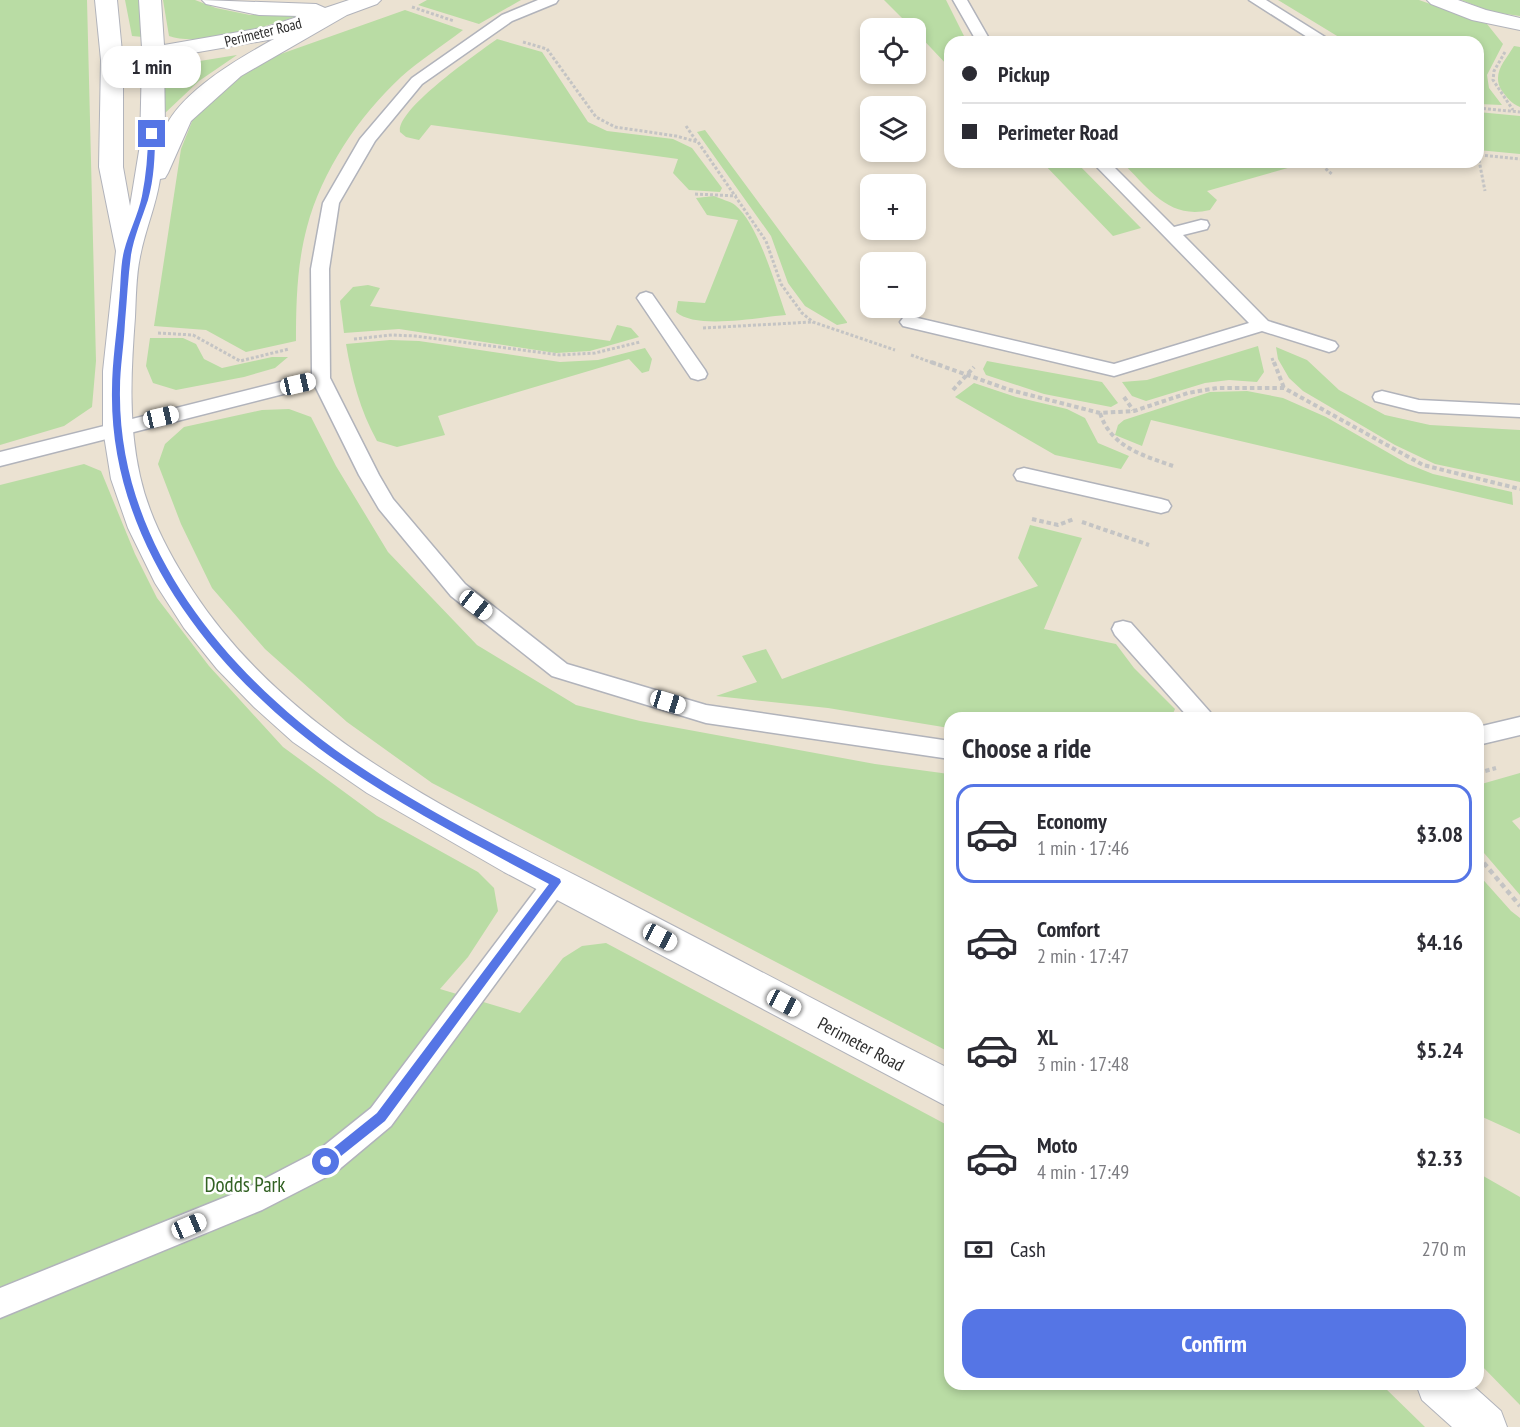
<!DOCTYPE html>
<html lang="en">
<head>
<meta charset="utf-8">
<style>
	body { margin:0; font-family:"PT Sans Narrow",sans-serif; background:#f2f2f3; color:#2b2b33; height:100vh; display:flex; flex-direction:column; font-size:22px; white-space:nowrap }
	* { box-sizing:border-box; margin:0 }
	p { font-size:20px; color:#7c7c81 }
	.icon { flex:none; width:33px; height:33px; fill:none; stroke:currentColor; stroke-width:2; stroke-linecap:round; stroke-linejoin:round }
	.map { position:relative; flex:1; overflow:hidden }
	.side { position:absolute; left:944px; top:712px; width:540px; height:678px; display:flex; flex-direction:column; background:#fff; border-radius:18px; box-shadow:0 3px 9px #0003 }
	.side>* { flex:none }
	.guide { position:absolute; left:944px; top:36px; width:540px; height:132px; border-radius:18px; box-shadow:0 3px 9px #0003; display:grid; align-content:center; height:132px; padding:0 18px; background:#fff }
	.buttons { position:absolute; left:860px; top:18px; display:grid; gap:12px }
	.buttons a { display:grid; place-items:center; width:66px; height:66px; border-radius:12px; background:#fff; box-shadow:0 3px 9px #0003; font-size:30px }
	.end { position:absolute; width:27px; height:27px; margin:-14px; border:8px solid #5575e5; background:#fff; box-shadow:0 0 0 3px #fff }
	.from { border-radius:50% }
	.bubble { position:absolute; height:42px; border-radius:18px; background:#fff; box-shadow:0 3px 9px #0003; font-size:20px; font-weight:800; line-height:42px; text-align:center }
	.car { position:absolute; width:18px; height:36px; margin:-18px -9px; border-radius:8px; box-shadow:0 0 4px 2px #0007; background:linear-gradient(#fff 24%,#345 0 40%,#fff 0 76%,#345 0 86%,#fff 0) }
	.guide b { display:flex; align-items:center; gap:21px; height:57px; font-size:22px }
	.guide b+b { border-top:2px solid #e1e1e2 }
	.guide i { width:15px; height:15px; background:#2b2b33 }
	ul { padding:0; list-style:none }
	li { display:flex; align-items:center; gap:18px; height:99px; margin:0 12px 9px; padding:0 6px; border:3px solid transparent; border-radius:18px }
	li div { flex:1 }
	li b { display:block; font-size:22px }
	li em { font-style:normal; font-weight:800 }
	li.on { border-color:#5575e5 }
	li>.icon { width:54px; height:54px; stroke-width:1.5 }
	h2 { padding:0 18px; font-size:27px; line-height:72px }
	.pay { display:flex; align-items:center; gap:15px; height:66px; padding:0 18px; font-size:22px }
	.pay p { margin-inline-start:auto }
	.cta { display:flex; gap:12px; margin-top:auto; padding:12px 18px }
	.cta a { flex:1; height:69px; border-radius:18px; background:#5575e5; color:#fff; font-size:24px; font-weight:800; line-height:69px; text-align:center }
	.map>svg:first-child { display:block }
	.education { fill:#ebe2d2; fill-rule:evenodd }
	.green { fill:#b9dca4 }
	.lines { fill:none; stroke-linecap:round; stroke-linejoin:round }
	.lane-casing { stroke:#b1b3bb; stroke-width:3 }
	.street-casing { stroke:#b1b3bb; stroke-width:2 }
	.path-far2 { stroke:#c4c4c4; stroke-width:3; stroke-dasharray:3 2; stroke-linecap:butt }
	.path-far1 { stroke:#c4c4c4; stroke-width:4; stroke-dasharray:4.5 3; stroke-linecap:butt }
	.path { stroke:#c4c4c4; stroke-width:4.5; stroke-dasharray:5 4; stroke-linecap:butt }
	.lane { fill:#fff; fill-rule:evenodd }
	.street { fill:#fff; fill-rule:evenodd }
	.route { fill:#5575e5 }
	.labels { text-anchor:middle; dominant-baseline:central; stroke-width:5; stroke-linejoin:round; paint-order:stroke }
	.far-street-label { font-size:15px; fill:#2c2c2c; stroke:#fff }
	.street-label { font-size:18px; fill:#2c2c2c; stroke:#fff }
	.near-park-label { font-size:21px; fill:#336224; stroke:#fff }
</style>
</head>
<body>
<div class="map">
<svg width="1520" height="1427" viewBox="0 0 1520 1427">
	<rect width="100%" height="100%" fill="#ece7e1"/>
	<path class="education" d="M0 0H1520V1427H5L0 1387ZM870 28H915V74H870ZM950 42H1478V162H950ZM870 106H915V152H870ZM870 184H915V230H870ZM870 262H915V308H870ZM950 718H1478V1384H950Z"/>
	<path class="green" d="M0 0H87L96 361 92 407 64 426 0 445Z
		M125 0H139L143 37 132 36Z
		M163 0H195L216 8 250 15 296 13 295 17C263 27 200 47 169 36Z
		M427 0H521L479 24 418 5Z
		M884 0H946L967 42H950L949 67 915 31V28H912Z
		M1278 0H1419L1487 24 1503 44 1487 75 1489 88 1502 105 1478 104V42H1347Z
		M1461 0H1520V16L1492 12Z
		M405 10 463 30C442 46 420 60 401 77 358 117 322 171 307 227 297 264 296 303 296 341L246 352 206 330 154 326 181 149 195 114 233 81 278 55Z
		M497 39 542 52 588 122 607 131 673 139 692 148 722 188 720 192 689 190 673 173 678 159 431 125 419 140 406 137 400 132C396 109 478 53 497 39Z
		M1514 46 1520 47V107C1511 103 1508 99 1502 91 1491 74 1505 61 1514 46Z
		M237 55 199 81 164 114 165 73 175 65Z
		M1478 112 1520 116V154L1478 150Z
		M705 130 847 322V323L837 325 805 306 788 283 771 236 697 132Z
		M1042 162H1076L1141 228 1113 236Z
		M1122 162H1309L1207 191 1217 200 1210 210C1169 220 1149 189 1122 162Z
		M714 196C720 199 730 201 735 205 758 223 776 287 786 315 759 317 696 330 676 312L678 301 705 303 738 220 707 215 696 198Z
		M368 285 380 288 370 306 610 341 617 325 631 328 639 337 590 351 556 353 399 329 344 333 340 301 353 287Z
		M150 338H183L196 344 204 359 222 368 272 357H288L275 368 244 377 176 390 153 383 146 366Z
		M390 340 419 341 560 362 598 360 645 348 652 359 649 371 642 373 629 359 438 416 445 435 397 447 377 441C360 410 352 379 346 344Z
		M1258 346 1264 372 1257 382 1229 380 1205 383 1146 401 1132 396 1122 382 1147 380Z
		M1276 347 1307 360 1339 390 1385 415 1430 425 1520 430V482L1435 464 1395 445 1303 391 1289 378 1278 359Z
		M987 361 1102 382 1118 403 1111 407 1044 394 986 375 983 369Z
		M974 383 1016 397 1067 409 1085 418 1098 443 1129 456 1121 469 1055 455 955 397Z
		M1247 391 1283 398 1326 417 1408 464 1433 474 1512 492 1513 505 1151 420 1142 446 1115 435 1118 425 1124 420 1210 392Z
		M289 409 311 417 336 466 388 552 477 645 576 705 640 721 875 764 949 774V1052L432 783 347 722 265 649 212 588 181 524 158 464 165 444 184 427 262 410Z
		M84 464 101 471 135 554 157 598 209 666 283 747 377 816 478 872 494 888 498 911 468 957 440 989 520 1013 563 958 582 946 606 943 949 1126 950 1384 1382 1385 1425 1427H0V485Z
		M1030 525 1082 538 1044 629 1116 644 1134 668 1175 709 1171 718H950L949 728 828 708 716 696 757 682 742 656 766 649 782 679 1038 586 1018 558Z
		M1520 773V817L1512 821 1520 830V895L1478 846V785Z
		M1478 874 1511 911 1520 918V1134L1478 1115Z
		M1478 1173 1520 1197V1405L1478 1362Z"/>
	<g class="lines">
		<g class="lane-casing">
			<path id="lane" d="M538 0H558L556 3 512 21 422 84 375 141 339 203 329 269 330 378 379 475 393 499 465 584 567 664 706 705 950 741V759L706 723 552 676 451 596 379 509 359 475 315 386 0 466V452L312 374 311 269 323 203 360 139 412 78 502 15Z
				M953 0H967L991 42H977Z
				M1249 0H1266L1333 42H1315Z
				M1092 162H1109L1174 227 1201 220 1207 221 1209 225 1207 229 1183 235 1268 321 1335 342 1338 346 1335 350 1329 352 1262 331 1114 376 903 326 900 322 903 318 909 316 1114 364 1249 323Z
				M646 292 652 294 705 370 707 374 705 378 698 380 691 378 637 298 640 294Z
				M1382 391 1419 400 1520 405V417L1419 412 1375 401 1373 397 1375 393Z
				M1024 468 1161 499 1168 501 1171 506 1168 511 1161 513 1017 480 1014 475 1017 470Z
				M1123 621 1131 623 1210 712 1213 718H1189L1115 635 1112 629 1115 623Z
				M1520 717V735L1478 745V727Z
				M556 871 565 875 568 882 565 889 391 1126 336 1172 262 1210 0 1318V1288L243 1190 316 1152 371 1108 547 875Z"/>
		</g>
		<g class="street-casing">
			<path id="street" d="M95 0H117L122 52 142 48 139 0H161L164 45 267 27 300 16 259 15 206 4 202 0 316 4 325 8 349 0H381L377 4 347 15 241 76 191 121 168 173 165 178 160 179C156 206 145 230 140 257 136 276 136 297 135 317 131 371 128 422 140 476 149 517 170 556 193 591 295 746 476 823 635 906 740 960 844 1016 950 1069V1108L504 872 367 793 293 742 254 707 217 669 184 628 155 583 128 528 111 479 103 429V371L116 251 99 167 101 60ZM274 39C239 58 182 91 165 128L164 58ZM142 61 140 145 130 206 123 167V65Z
				M1427 0H1458L1486 10 1520 18V30L1472 20 1431 4Z
				M1416 1384H1471L1501 1411 1507 1427H1452L1422 1400Z"/>
		</g>
		<path class="path-far2" d="M412 7 454 21
			M523 42 547 49 596 117 615 127 676 136 698 142 766 241 781 284 802 313 813 322 895 350
			M1505 52 1494 71 1493 80 1513 110
			M1478 108 1520 112
			M686 126 697 142
			M1478 155 1485 191
			M1480 155 1520 159
			M1318 162 1333 175
			M695 194 737 196
			M703 328 812 322
			M158 333 193 335 240 361 289 349
			M354 339 392 335 415 336 560 355 595 353 640 342
			M911 355 936 364
			M1272 358 1274 364"/>
		<path class="path-far1" d="M931 362 1010 390 1100 413 1134 411 1188 393 1217 388H1284L1423 465 1520 489
			M1274 362 1284 388
			M953 390 974 367
			M1124 397 1133 410
			M1100 413C1111 447 1142 455 1173 466
			M1032 519 1058 525 1074 519
			M1082 522 1149 545
			M1478 773 1496 768"/>
		<path class="path" d="M1478 856 1520 906"/>
		<use href="#lane" class="lane"/>
		<use href="#street" class="street"/>
	</g>
	<path class="route" d="M152 132 155 134C155 156 154 179 148 200 142 218 134 237 131 255 128 277 127 300 125 322 124 345 120 367 120 389 117 544 226 674 347 758 413 803 489 842 560 879L561 882 385 1121 326 1168 321 1166V1158L377 1113 549 884C479 846 406 809 341 764 218 679 109 545 112 390 112 361 117 332 119 303 121 286 120 267 124 251 129 232 138 215 142 196 146 175 148 155 148 134Z"/>
	<g class="labels">
		<g class="far-street-label">
			<text transform="translate(263 32) rotate(-14)">Perimeter Road</text>
		</g>
		<g class="street-label">
			<text transform="translate(861 1044) rotate(28)">Perimeter Road</text>
		</g>
		<g class="near-park-label">
			<text x="245" y="1184">Dodds Park</text>
		</g>
	</g>
</svg>
<div class="buttons">
<a><svg class="icon" aria-label="locate" viewBox="0 0 24 24"><circle cx="12" cy="12" r="6"/><path d="M12 2v4M12 18v4M2 12h4M18 12h4"/></svg></a>
<a><svg class="icon" aria-label="layers" viewBox="0 0 24 24"><path d="M12 4l9 5-9 5-9-5zM3 14l9 5 9-5"/></svg></a>
<a>+</a>
<a>−</a>
</div>
<i class="end from" style="left:326px;top:1162px"></i>
<i class="end" style="left:152px;top:134px"></i>
<div class="bubble" style="left:102px;top:46px;width:99px">1 min</div>
<i class="car" style="left:298px;top:384px;rotate:77deg"></i>
<i class="car" style="left:161px;top:417px;rotate:77deg"></i>
<i class="car" style="left:476px;top:605px;rotate:128deg"></i>
<i class="car" style="left:668px;top:702px;rotate:107deg"></i>
<i class="car" style="left:660px;top:937px;rotate:118deg"></i>
<i class="car" style="left:784px;top:1003px;rotate:118deg"></i>
<i class="car" style="left:189px;top:1226px;rotate:67deg"></i>
<div class="guide">
<b><i class="from"></i>Pickup</b>
<b><i></i>Perimeter Road</b>
</div>
<section class="side">
<h2>Choose a ride</h2>
<ul>
<li class="on"><svg class="icon" aria-label="car" viewBox="0 0 24 24"><path d="M5 17H2v-5l4-1 3-4h7l3 4 3 1v5h-3M9 17h6M6 11h13"/><circle cx="7" cy="17" r="2"/><circle cx="17" cy="17" r="2"/></svg><div><b>Economy</b><p>1 min · 17:46</p></div><em>$3.08</em></li>
<li><svg class="icon" aria-label="car" viewBox="0 0 24 24"><path d="M5 17H2v-5l4-1 3-4h7l3 4 3 1v5h-3M9 17h6M6 11h13"/><circle cx="7" cy="17" r="2"/><circle cx="17" cy="17" r="2"/></svg><div><b>Comfort</b><p>2 min · 17:47</p></div><em>$4.16</em></li>
<li><svg class="icon" aria-label="car" viewBox="0 0 24 24"><path d="M5 17H2v-5l4-1 3-4h7l3 4 3 1v5h-3M9 17h6M6 11h13"/><circle cx="7" cy="17" r="2"/><circle cx="17" cy="17" r="2"/></svg><div><b>XL</b><p>3 min · 17:48</p></div><em>$5.24</em></li>
<li><svg class="icon" aria-label="car" viewBox="0 0 24 24"><path d="M5 17H2v-5l4-1 3-4h7l3 4 3 1v5h-3M9 17h6M6 11h13"/><circle cx="7" cy="17" r="2"/><circle cx="17" cy="17" r="2"/></svg><div><b>Moto</b><p>4 min · 17:49</p></div><em>$2.33</em></li>
</ul>
<div class="pay"><svg class="icon" aria-label="cash" viewBox="0 0 24 24"><path d="M3 7h18v10H3z"/><circle cx="12" cy="12" r="2"/></svg>Cash<p>270 m</p></div>
<div class="cta"><a>Confirm</a></div>
</section>
</div>
</body>
</html>
